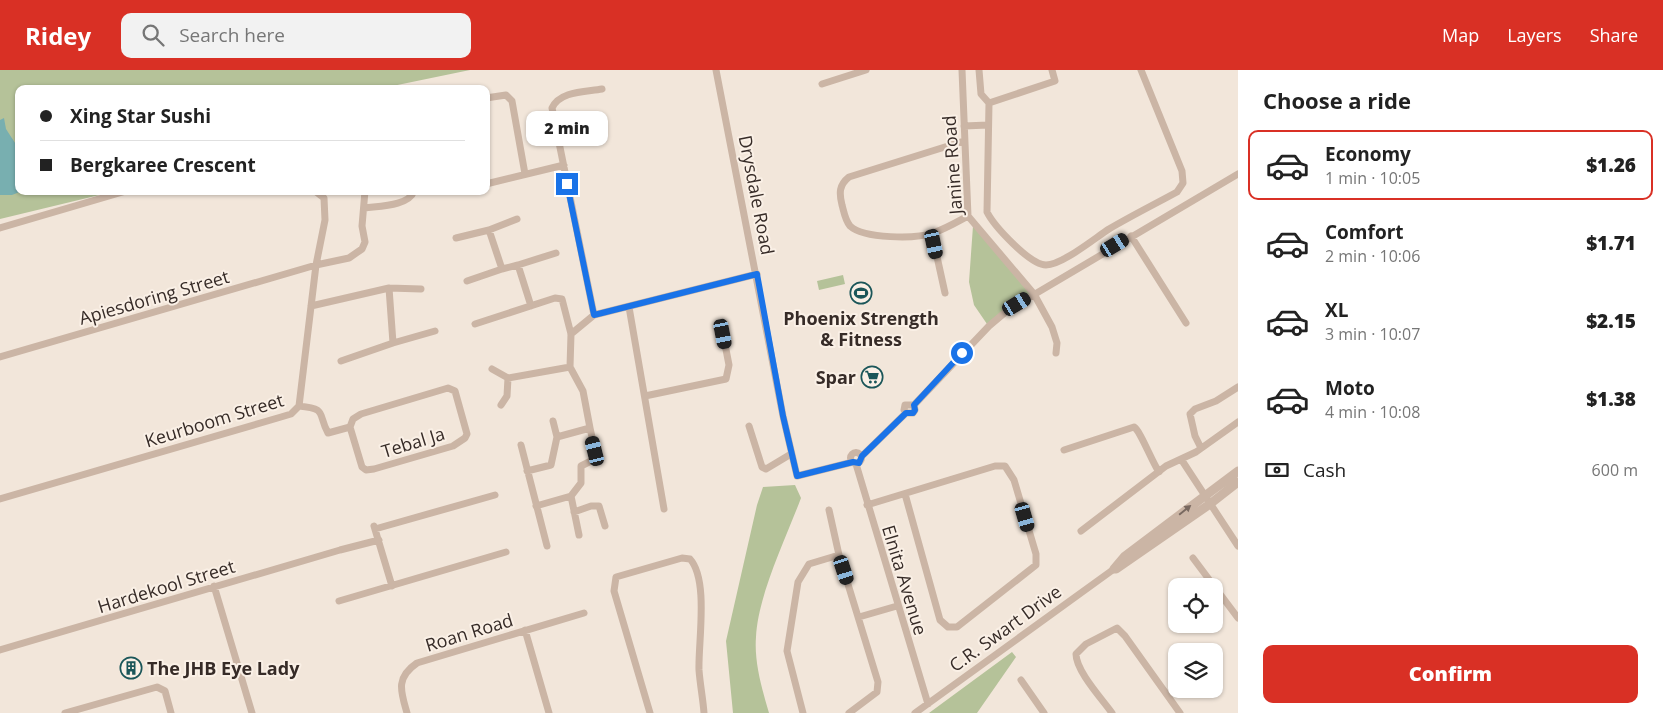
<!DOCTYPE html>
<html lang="en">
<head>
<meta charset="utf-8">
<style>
	body { margin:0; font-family:"Open Sans",sans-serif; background:#f2f2f2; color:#222; height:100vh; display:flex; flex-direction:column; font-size:19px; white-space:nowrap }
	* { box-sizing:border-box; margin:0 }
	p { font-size:16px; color:#767676 }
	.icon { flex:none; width:28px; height:28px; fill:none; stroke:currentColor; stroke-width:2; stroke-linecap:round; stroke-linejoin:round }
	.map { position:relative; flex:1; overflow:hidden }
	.side { display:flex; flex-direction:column; background:#fff; width:425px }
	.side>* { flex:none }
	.banner { position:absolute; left:15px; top:15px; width:475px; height:110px; border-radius:10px; box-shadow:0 1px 4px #0004; display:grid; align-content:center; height:110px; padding:0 25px; background:#fff }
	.controls { position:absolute; left:1168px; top:508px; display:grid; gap:10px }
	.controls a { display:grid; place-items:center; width:55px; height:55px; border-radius:10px; background:#fff; box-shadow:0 1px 4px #0004; font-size:25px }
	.end { position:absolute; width:22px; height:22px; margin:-11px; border:6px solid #1a73e8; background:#fff; box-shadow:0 0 0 2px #fff }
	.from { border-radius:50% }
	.bubble { position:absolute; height:35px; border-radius:10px; background:#fff; box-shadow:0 1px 4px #0004; font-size:16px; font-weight:800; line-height:35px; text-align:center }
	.car { position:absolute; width:15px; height:30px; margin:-15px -8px; border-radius:6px; box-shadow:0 0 4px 1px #0007; background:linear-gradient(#222 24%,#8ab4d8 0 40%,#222 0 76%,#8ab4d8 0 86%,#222 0) }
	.banner b { display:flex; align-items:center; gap:18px; height:48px; font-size:19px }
	.banner b+b { border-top:1px solid #e0e0e0 }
	.banner i { width:12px; height:12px; background:#222 }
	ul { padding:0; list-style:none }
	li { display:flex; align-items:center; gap:15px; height:70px; margin:0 10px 8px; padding:0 15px; border:2px solid transparent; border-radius:10px }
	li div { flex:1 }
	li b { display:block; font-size:19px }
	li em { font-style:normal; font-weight:800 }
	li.active { border-color:#d93025 }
	li>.icon { width:45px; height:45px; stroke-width:1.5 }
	h2 { padding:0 25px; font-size:22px; line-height:60px }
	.pay { display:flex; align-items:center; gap:12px; height:55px; padding:0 25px; font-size:19px }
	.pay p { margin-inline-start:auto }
	.button { display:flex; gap:10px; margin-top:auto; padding:10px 25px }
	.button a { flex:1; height:58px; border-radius:10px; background:#d93025; color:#fff; font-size:20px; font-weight:800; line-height:58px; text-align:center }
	header { display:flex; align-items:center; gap:30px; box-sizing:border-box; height:70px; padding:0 25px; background:#d93025; color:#fff }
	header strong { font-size:24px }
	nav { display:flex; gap:28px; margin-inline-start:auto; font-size:18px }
	.search { width:350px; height:45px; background:#f2f2f2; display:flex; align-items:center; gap:12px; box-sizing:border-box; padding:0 18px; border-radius:10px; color:#767676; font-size:19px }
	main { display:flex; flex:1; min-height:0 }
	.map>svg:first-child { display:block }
	.green { fill:#b5c299 }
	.water { fill:#78afb0 }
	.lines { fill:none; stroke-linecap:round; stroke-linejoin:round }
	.minor { stroke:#cbb5a5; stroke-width:7 }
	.tertiary { stroke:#cbb5a5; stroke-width:9 }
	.oneway { fill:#796960 }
	.route { stroke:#1a73e8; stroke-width:6 }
	.labels { text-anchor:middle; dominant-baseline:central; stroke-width:4; stroke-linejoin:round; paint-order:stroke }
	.street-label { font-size:18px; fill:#362b27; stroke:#faf0e6 }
	.poi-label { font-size:18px; font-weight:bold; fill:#362b27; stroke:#faf0e6 }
</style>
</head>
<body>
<header>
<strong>Ridey</strong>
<div class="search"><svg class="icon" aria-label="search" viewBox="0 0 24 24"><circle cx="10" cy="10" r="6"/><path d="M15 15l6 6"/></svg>Search here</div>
<nav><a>Map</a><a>Layers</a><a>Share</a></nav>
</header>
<main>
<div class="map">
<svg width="1238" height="643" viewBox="0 0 1238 643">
	<rect width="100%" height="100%" fill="#f2e6da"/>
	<path class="green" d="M0 0H470L378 19H19V121H116L0 149Z
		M973 156 1031 223 987 254 974 235 969 212Z
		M843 205 845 214 819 220 817 211Z
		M795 415 801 428C786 468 758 525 756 567 754 592 762 619 769 643H733L726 571 757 435 763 417Z
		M1012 582 1016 587 977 643H929Z"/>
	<path class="water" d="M4 48 6 59 17 76 19 57V121H22L12 125H0V50Z"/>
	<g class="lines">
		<path class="minor" d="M716 0 783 346 797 406 853 392
			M962 0 968 146 1034 224 1052 257 1057 273 1056 283
			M979 0 981 24 989 33
			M1052 0 1055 11 989 33 987 142C994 156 1030 195 1046 195 1062 195 1095 168 1109 159 1131 146 1155 134 1177 122L1183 113 1182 101 1141 0
			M822 14 866 0
			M486 28 506 25 512 31 525 104
			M964 56 988 55
			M964 71 849 107C839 115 839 123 842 135 844 142 845 150 850 156 864 169 916 169 933 163 945 159 957 152 968 146
			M486 114 564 95
			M365 138C379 136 409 136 414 121
			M0 158 126 121
			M489 160 517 149
			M932 164 945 223
			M1131 166 1186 253
			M456 168 489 160 502 199 518 195 531 236
			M518 195 556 183
			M467 211 502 199
			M311 236 389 218 421 219
			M629 237 664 439
			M594 245 552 38C560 21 585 22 602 19
			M475 254 555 228 562 229 571 264 570 297 583 321 590 358 557 367 551 395 527 401
			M571 264 594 245 757 204
			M393 273 435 261
			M0 287 316 195 349 188 362 179 365 172 362 156 365 121
			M341 291 393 273 389 218
			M492 299 508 308 570 297
			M448 318 455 321 467 364 465 368 453 376 374 399 366 400 362 397 350 357 353 349 361 344Z
			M645 326 726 309 729 295 723 264
			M501 335 507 326 508 308
			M914 335 989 256 1008 240 1238 104
			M299 336C328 339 317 343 328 363L350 357
			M906 343 904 340 905 335H914
			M906 343H913L915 340 914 335
			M553 351 557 367
			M749 356 762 397 766 399 791 384
			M521 375 547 476
			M1201 378 1195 366 1190 344 1195 339 1216 331 1238 317
			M1064 380 1134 357C1140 360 1152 392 1159 402
			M850.5 388a5.5 5.5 0 1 1 11 0a5.5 5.5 0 1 1-11 0Z
			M862 386 906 343
			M1181 389 1238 476
			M856 394 928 634
			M571 426 579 465
			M0 429 281 347 291 344 299 336 316 195 325 150 324 128 315 121
			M867 435 995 396H1005L1014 410 1036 484V495L957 557H948L940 550 905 424
			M536 436 571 426 581 413V396L593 390 596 385 590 358
			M829 440 839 485
			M574 442 591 436H599L605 456
			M374 456 392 516
			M375 459 495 425
			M1081 461 1166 396 1196 382 1238 352
			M1193 488 1238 548
			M214 516 252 643
			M339 531 506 482
			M859 547 897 536
			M525 560 549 643
			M0 580 340 480 379 470
			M1021 610 1044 643
			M65 643 157 617 165 621 171 643
			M407 643C401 622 395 608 417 593L584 543
			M650 643 614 521 616 507 682 488 690 489C709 510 698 573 699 600 700 614 703 629 704 643
			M803 643 787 581 798 512 809 494 839 485 878 612 877 622 849 643
			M915 643 1114 499
			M1112 643C1102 629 1076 601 1076 584L1086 574 1117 558 1125 566 1180 643"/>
		<path class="tertiary" d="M1114 499 1125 486 1238 401
			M1116 499 1210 434 1238 412"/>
	</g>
	<defs><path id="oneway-solid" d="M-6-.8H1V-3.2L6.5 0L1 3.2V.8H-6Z" transform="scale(1.25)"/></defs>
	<use class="oneway" href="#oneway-solid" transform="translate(1185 440) rotate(-39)"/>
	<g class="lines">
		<path class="route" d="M567 114 594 245 757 204 783 346 797 406 853 392 859 393 862 386 906 343H913L915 340 914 335 962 283"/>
	</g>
	<defs>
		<g id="stadium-ring" transform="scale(1.125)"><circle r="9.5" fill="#faf0e6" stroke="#1b5659" stroke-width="1.5"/><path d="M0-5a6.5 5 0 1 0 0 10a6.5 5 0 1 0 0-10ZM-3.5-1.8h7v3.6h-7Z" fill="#1b5659"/></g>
		<g id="supermarket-ring" transform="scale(1.125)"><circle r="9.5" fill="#faf0e6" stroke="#1b5659" stroke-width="1.5"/><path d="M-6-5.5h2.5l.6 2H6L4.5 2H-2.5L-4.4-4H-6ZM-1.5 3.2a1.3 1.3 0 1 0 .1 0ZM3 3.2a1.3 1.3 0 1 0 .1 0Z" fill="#1b5659"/></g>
		<g id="building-ring" transform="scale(1.125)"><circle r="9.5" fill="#faf0e6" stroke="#1b5659" stroke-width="1.5"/><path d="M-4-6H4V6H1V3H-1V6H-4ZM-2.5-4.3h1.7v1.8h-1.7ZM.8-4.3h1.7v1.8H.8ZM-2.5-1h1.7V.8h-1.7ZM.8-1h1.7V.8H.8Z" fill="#1b5659"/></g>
	</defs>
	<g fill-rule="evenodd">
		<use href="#stadium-ring" x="861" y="223"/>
		<use href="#supermarket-ring" x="872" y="307"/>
		<use href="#building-ring" x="131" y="598"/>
	</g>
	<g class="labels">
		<g class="street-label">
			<text transform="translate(952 95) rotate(-94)">Janine Road</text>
			<text transform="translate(757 125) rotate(79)">Drysdale Road</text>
			<text transform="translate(154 227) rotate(-16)">Apiesdoring Street</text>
			<text transform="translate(214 350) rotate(-17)">Keurboom Street</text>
			<text transform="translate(413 372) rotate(-17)">Tebal Ja</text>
			<text transform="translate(905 510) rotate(73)">Elnita Avenue</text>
			<text transform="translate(166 516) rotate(-17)">Hardekool Street</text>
			<text transform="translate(1005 558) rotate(-36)">C.R. Swart Drive</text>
			<text transform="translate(469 562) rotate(-17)">Roan Road</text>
		</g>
		<g class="poi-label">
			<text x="861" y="248">Phoenix Strength<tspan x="861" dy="21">&amp; Fitness</tspan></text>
			<text x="856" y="307" text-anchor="end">Spar</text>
			<text x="147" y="598" text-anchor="start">The JHB Eye Lady</text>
		</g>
	</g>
</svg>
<div class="controls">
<a><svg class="icon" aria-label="locate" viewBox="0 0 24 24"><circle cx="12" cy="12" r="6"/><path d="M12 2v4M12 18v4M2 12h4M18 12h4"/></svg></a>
<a><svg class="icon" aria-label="layers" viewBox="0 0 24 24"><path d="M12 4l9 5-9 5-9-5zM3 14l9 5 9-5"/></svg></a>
</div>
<i class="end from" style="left:962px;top:283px"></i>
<i class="end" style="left:567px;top:114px"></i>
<div class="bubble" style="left:526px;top:41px;width:82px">2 min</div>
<i class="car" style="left:934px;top:174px;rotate:168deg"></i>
<i class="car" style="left:1115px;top:175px;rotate:59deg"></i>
<i class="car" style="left:1017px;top:234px;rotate:59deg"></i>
<i class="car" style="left:723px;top:264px;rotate:169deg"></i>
<i class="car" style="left:595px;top:381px;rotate:346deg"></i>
<i class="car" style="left:1025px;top:447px;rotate:164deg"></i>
<i class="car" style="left:844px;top:500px;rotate:162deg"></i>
<div class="banner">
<b><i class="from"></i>Xing Star Sushi</b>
<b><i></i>Bergkaree Crescent</b>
</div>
</div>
<section class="side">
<h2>Choose a ride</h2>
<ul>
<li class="active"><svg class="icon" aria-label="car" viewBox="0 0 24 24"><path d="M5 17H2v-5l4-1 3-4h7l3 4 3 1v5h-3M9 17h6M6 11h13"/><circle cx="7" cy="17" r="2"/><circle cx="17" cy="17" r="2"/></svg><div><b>Economy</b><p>1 min · 10:05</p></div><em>$1.26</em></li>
<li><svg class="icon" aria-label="car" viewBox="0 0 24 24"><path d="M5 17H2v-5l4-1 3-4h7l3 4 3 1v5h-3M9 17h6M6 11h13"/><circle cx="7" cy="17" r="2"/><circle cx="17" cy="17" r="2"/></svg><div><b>Comfort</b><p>2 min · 10:06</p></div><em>$1.71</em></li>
<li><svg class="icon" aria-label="car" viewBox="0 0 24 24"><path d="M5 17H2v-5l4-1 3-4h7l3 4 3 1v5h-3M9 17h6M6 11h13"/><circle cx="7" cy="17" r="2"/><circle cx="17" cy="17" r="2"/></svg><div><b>XL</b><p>3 min · 10:07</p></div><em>$2.15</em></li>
<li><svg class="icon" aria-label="car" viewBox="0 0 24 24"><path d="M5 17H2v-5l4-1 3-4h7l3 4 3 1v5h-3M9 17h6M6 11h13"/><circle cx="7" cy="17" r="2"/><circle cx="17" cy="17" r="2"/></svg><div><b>Moto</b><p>4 min · 10:08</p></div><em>$1.38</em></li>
</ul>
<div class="pay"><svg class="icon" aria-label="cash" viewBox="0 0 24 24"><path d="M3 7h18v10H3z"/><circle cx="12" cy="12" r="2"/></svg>Cash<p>600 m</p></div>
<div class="button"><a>Confirm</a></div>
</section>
</main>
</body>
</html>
